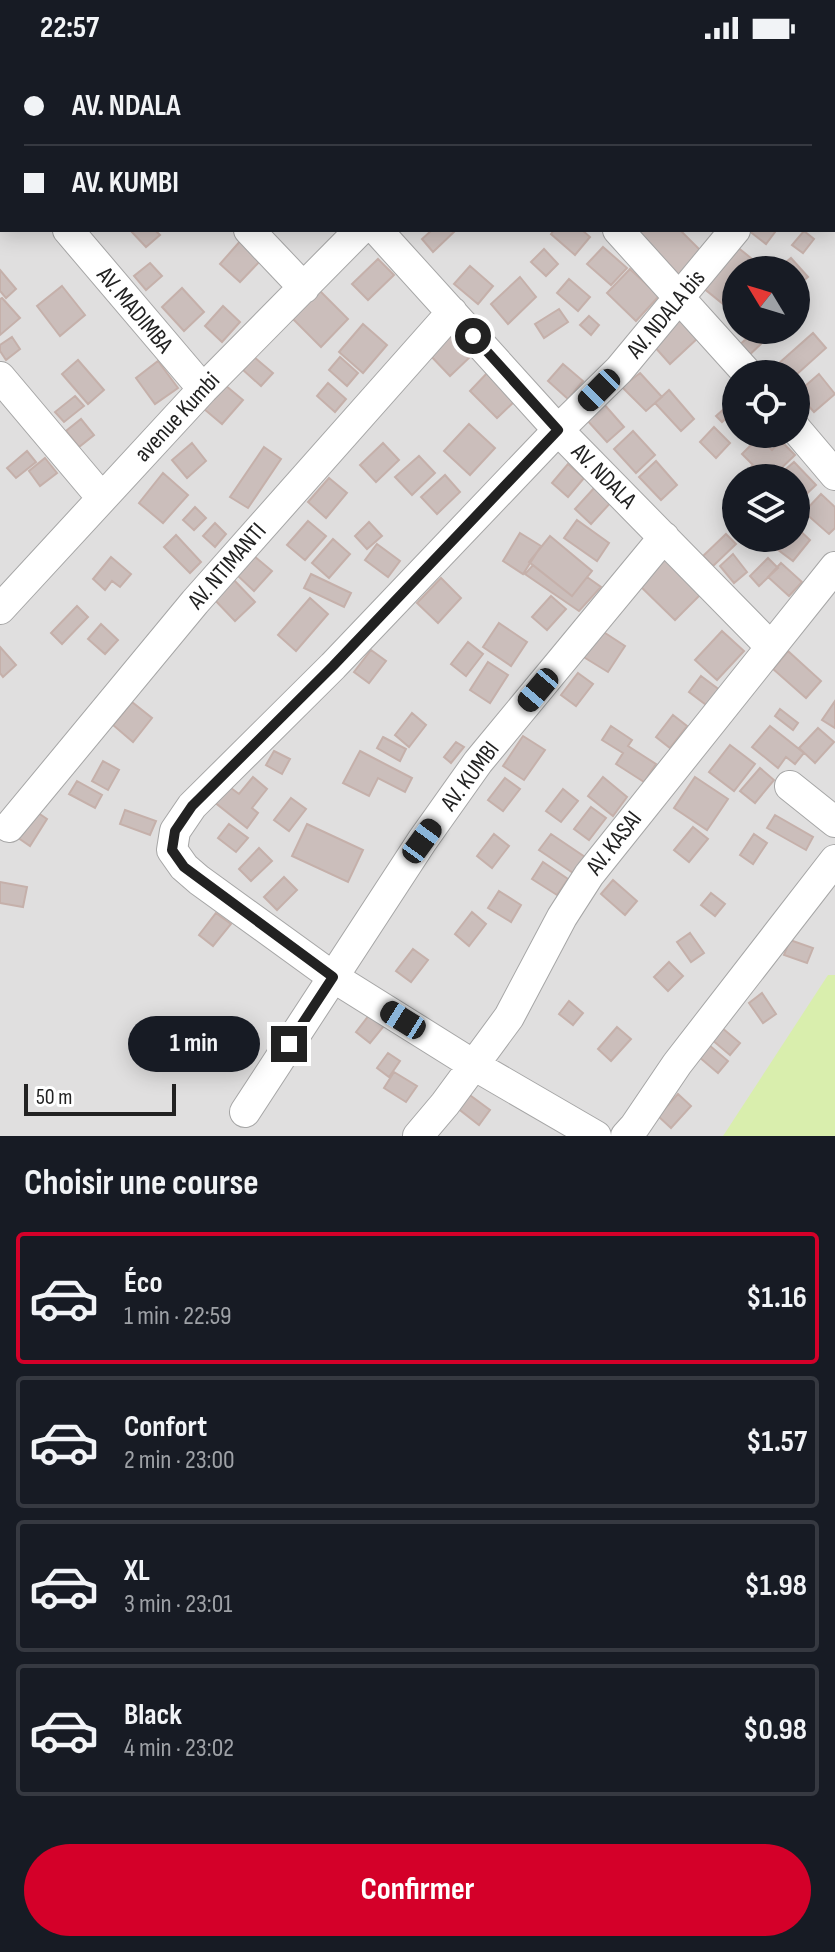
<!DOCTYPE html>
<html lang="fr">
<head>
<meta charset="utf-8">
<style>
	body { margin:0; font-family:"Sofia Sans Condensed",sans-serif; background:#242831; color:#f1f3f6; height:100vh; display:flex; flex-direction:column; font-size:30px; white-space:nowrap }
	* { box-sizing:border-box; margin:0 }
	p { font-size:26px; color:#9ea1a6 }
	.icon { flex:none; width:44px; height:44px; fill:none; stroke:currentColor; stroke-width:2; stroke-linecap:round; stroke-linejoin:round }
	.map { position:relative; height:1080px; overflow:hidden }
	.sheet { display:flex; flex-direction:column; background:#171b24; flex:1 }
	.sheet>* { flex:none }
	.banner { position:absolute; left:0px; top:0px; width:836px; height:176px; box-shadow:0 4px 20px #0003; display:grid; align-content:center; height:176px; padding:0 24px; background:#171b24 }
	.needle { width:52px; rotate:308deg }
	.fabs { position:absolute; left:722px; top:200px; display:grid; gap:16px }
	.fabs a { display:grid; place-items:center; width:88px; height:88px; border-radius:50%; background:#171b24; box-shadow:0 4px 20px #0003; font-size:40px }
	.scale { position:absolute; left:24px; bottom:20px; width:152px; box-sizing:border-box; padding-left:8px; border:4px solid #222; border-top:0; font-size:22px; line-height:28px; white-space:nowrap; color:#222; -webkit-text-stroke:6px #fff; paint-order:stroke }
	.end { position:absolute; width:36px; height:36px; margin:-18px; border:10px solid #222; background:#fff; box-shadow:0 0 0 4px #fff }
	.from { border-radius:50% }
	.bubble { position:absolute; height:56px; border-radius:28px; background:#171b24; box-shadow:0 4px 20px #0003; font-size:26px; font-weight:700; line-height:56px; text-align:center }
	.car { position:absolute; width:24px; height:48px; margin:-24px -12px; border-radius:10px; box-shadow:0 0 6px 2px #0007; background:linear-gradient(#222 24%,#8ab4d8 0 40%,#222 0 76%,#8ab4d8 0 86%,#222 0) }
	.banner b { display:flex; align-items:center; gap:28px; height:76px; font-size:30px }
	.banner b+b { border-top:2px solid #363941 }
	.banner i { width:20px; height:20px; background:#f1f3f6 }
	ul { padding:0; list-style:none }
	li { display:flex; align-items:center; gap:24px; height:132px; margin:0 16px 12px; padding:0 8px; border:4px solid #363941; border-radius:8px }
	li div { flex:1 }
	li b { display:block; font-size:30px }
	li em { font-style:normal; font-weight:700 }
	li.current { border-color:#d40029 }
	li>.icon { width:72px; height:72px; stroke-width:1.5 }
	h2 { padding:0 24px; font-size:36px; line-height:96px }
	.button { display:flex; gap:16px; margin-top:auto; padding:16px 24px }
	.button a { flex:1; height:92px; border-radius:48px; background:#d40029; color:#fff; font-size:32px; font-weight:700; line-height:92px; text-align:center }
	.status { display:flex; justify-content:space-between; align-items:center; height:56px; padding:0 40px; background:#171b24; direction:ltr }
	.status svg { height:22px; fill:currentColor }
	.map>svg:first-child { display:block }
	.residential { fill:#e0dfdf; fill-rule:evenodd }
	.grass { fill:#d9eead }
	.building { fill:#cbbebb; stroke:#c5b0aa; stroke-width:2 }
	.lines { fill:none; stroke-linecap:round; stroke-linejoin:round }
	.minor-casing { stroke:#a6a6a6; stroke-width:32 }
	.minor { stroke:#fff; stroke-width:30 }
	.route { stroke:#222; stroke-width:10 }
	.labels { text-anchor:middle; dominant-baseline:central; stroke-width:6; stroke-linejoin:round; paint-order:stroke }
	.street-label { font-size:24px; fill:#222; stroke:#fff }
</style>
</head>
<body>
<div class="status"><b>22:57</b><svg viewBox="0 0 49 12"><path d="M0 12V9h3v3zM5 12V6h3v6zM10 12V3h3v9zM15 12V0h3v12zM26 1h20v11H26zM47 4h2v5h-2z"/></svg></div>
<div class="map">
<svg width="835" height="1080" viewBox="0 0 835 1080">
	<rect width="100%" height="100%" fill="#f2ede8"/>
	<path class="residential" d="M0 0H835V1080H0ZM2 2H834V174H2ZM736 214H796V274H736ZM736 318H796V378H736ZM736 422H796V482H736Z"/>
	<path class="grass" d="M828 919H835V1080H723Z"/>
	<path class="building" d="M130 174H155L160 179 146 191Z
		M432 174H456L433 196 422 183Z
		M554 174H582L590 181 575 199 551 178Z
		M637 174H680L701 195 679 219Z
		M748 174H772L775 176 766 188Z
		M804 175 814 183 803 197 792 189Z
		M242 183 263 202 240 226 220 208Z
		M736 190 762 211 759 214H736V243L728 252 702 231Z
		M603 191 627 212 611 229 587 208Z
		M544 193 558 208 546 220 531 206Z
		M791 202 808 221 796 231V214L779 212Z
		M378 203 394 219 368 244 352 228Z
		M150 207 162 220 146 234 134 220Z
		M470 210 493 230 478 248 454 228Z
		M630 213 659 240 636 265 607 237Z
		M0 214 16 233 6 242 0 235Z
		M520 221 536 241 508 268 491 248Z
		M569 223 590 241 578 255 557 237Z
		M62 230 85 259 60 280 37 250Z
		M182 232 204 256 184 275 162 251Z
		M318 233 348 263 321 291 291 261Z
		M2 242 20 262 0 279V243Z
		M223 250 240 266 222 286 205 270Z
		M559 253 568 266 544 282 535 268Z
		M589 260 599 269 591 279 580 269Z
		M681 263 699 281 670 308 653 289Z
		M363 268 387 289 363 317 339 296Z
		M744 274H776L746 302 736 292 746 283 740 278Z
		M448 277 470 301 450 320 427 296Z
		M813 277 826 292 796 319 771 318 769 316Z
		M12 281 20 293 6 304 0 295V289Z
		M254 301 273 317 261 330 243 314Z
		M340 301 358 317 347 330 329 314Z
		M78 304 104 334 88 348 62 318Z
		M158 305 178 332 155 348 136 322Z
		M563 308 583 325 568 343 548 325Z
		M489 315 517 343 497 362 470 335Z
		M640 317 662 341 646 355 622 331Z
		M819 318 835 338 814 356 797 337Z
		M328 327 346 343 335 356 317 340Z
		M225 329 243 344 222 368 204 353Z
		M669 334 694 363 681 375 655 347Z
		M75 340 84 350 64 366 55 356Z
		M734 344 736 353 722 366 716 360Z
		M603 347 624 371 607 386 586 363Z
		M81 363 94 379 79 391 66 375Z
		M469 368 495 392 470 419 444 395Z
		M714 371 730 387 716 402 700 386Z
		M633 375 655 399 636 417 614 393Z
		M759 381 772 394 781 385 795 399 771 422H740L753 409 742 398Z
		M192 387 206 405 187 422 172 404Z
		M383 387 399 404 376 426 360 409Z
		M264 391 281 403 248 452 230 441Z
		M27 395 36 406 16 422 7 412Z
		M419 400 435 417 412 439 395 421Z
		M45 402 57 417 40 430 29 415Z
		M656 405 677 429 661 444 639 421Z
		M794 406 816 429 799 445 796 442V422L777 421Z
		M568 408 584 422 568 441 552 427Z
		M163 417 188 439 163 467 139 447Z
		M445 419 460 436 437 458 421 441Z
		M329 422 347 437 326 462 308 446Z
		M596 430 613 444 591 468 575 453Z
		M821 438 835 451V472L829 478 804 456Z
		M195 451 206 462 194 474 183 464Z
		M577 464 609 487 597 505 564 482Z
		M308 465 326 480 305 504 287 489Z
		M369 466 382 480 367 493 355 480Z
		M215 467 226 478 215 491 203 480Z
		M796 471 810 484 793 505 773 490 780 482H796Z
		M520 477 541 490 523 518 503 505Z
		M726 478 736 488 713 510 703 500Z
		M176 479 201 506 190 517 164 491Z
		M550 480 592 515 572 540 529 506Z
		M333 483 350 498 329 522 312 507Z
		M377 488 400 505 388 521 365 504Z
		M733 498 747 516 734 527 720 510Z
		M254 500 272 515 254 535 237 519Z
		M664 500 701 538 675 564 637 527Z
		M111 501 131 518 120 531 112 525 105 534 93 523Z
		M768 502 778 512 759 530 750 520Z
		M781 507 802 526 789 540 768 521Z
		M533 509 572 540 587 521 601 531 579 555 525 518Z
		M311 518 351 537 344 551 304 532Z
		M232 522 255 546 235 565 212 541Z
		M441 522 461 542 438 567 417 547Z
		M551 540 566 553 547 574 532 561Z
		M310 542 328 558 296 595 278 579Z
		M77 550 88 561 62 588 51 577Z
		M499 567 527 586 511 610 483 591Z
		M101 568 118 584 105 598 88 583Z
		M599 573 625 590 608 616 582 600Z
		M722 575 744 595 717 624 695 604Z
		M468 586 483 598 466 620 451 608Z
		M0 591 16 609 3 621 0 617Z
		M371 594 386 605 369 627 354 616Z
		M788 595 821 625 806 642 773 613Z
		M488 606 508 619 490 647 470 634Z
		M578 617 593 628 576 650 561 639Z
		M701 620 721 635 709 651 689 636Z
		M835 645V672L822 664Z
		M132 646 152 662 133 686 113 669Z
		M780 653 798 667 793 674 775 660Z
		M412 657 426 669 409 691 395 679Z
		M673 659 687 670 670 692 656 681Z
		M611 670 632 684 628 690 656 708 644 726 616 708 623 697 602 684Z
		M770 670 804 697 795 708 786 701 778 712 752 691Z
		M818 672 834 686 815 707 799 692Z
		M523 680 545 694 524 724 503 710Z
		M383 681 406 693 400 705 377 692Z
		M456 686 464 691 451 707 444 701Z
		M730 689 755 708 734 735 709 716Z
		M274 695 290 703 282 718 266 709Z
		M360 695 412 722 405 736 378 722 369 740 343 727Z
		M103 705 119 714 108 734 92 725Z
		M760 712 774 724 755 747 740 735Z
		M253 721 267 733 252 752 258 757 247 772 213 745 227 729 239 738Z
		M603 721 627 741 613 760 588 740Z
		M695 721 728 743 707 774 674 752Z
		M505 722 520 733 503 755 488 744Z
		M77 725 102 739 95 752 69 738Z
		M563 733 578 745 561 766 546 755Z
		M291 742 306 753 289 775 274 764Z
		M591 751 606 762 589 784 574 773Z
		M31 752 47 763 30 790 14 779Z
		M125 754 156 765 150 779 120 768Z
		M775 759 813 781 806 794 767 772Z
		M229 768 248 782 236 796 218 782Z
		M307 768 363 794 348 826 292 800Z
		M693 771 708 783 689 806 674 794Z
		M494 778 509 790 492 812 477 800Z
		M551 778 585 801 573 817 539 794Z
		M754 778 767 787 753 808 740 799Z
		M259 792 272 805 251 825 239 813Z
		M543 806 568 823 557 839 532 823Z
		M284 821 297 834 277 854 264 841Z
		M613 824 637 845 625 859 601 838Z
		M0 826 27 831 23 851 0 847Z
		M499 835 521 849 511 866 488 852Z
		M711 837 725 848 715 860 701 849Z
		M472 856 486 868 469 890 455 878Z
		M216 857 231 868 213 890 199 879Z
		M690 877 704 897 691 906 677 886Z
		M790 884 813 892 807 907 784 899Z
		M413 893 428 904 411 926 396 915Z
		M669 906 683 920 668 935 654 921Z
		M762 937 776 958 763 967 749 947Z
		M569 945 583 957 573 969 559 958Z
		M373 954 388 965 370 987 356 976Z
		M617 971 631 983 611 1005 598 993Z
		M721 971 740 987 730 999 711 983Z
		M709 989 728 1005 718 1017 699 1001Z
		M388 997 400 1005 389 1021 377 1012Z
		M394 1016 417 1030 406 1046 384 1032Z
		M467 1037 490 1054 479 1069 456 1051Z
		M678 1038 691 1050 671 1072 658 1060Z"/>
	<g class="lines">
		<g class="minor-casing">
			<path id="minor" d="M80 0 82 2
				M220 0 222 2
				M470 0 472 2
				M718 0 720 2
				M505 2 507 0
				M0 3 5 0
				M834 53 835 51
				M0 92 2 95
				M834 144 835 146
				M68 174 203 333
				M249 174 304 232
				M377 174 558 374 771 591
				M618 174 748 318
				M0 321 102 442
				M796 373 835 419
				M0 553 203 333 360 174
				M790 730 835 766
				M9 771 195 546 452 256
				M245 1056 422 785 478 706 664 481
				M418 1080 445 1048 509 961 562 861 589 819 835 511
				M596 1080 472 1008 333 921 199 824 184 811 172 794 175 775 192 750 333 610 558 374 619 314 735 174
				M626 1080 635 1070 677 1008 835 804"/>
		</g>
		<use href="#minor" class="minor"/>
	</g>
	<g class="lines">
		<path class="route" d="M289 988 333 921 184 811 172 794 175 775 192 750 333 610 558 374 473 280"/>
	</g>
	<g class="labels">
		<g class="street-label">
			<text transform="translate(135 254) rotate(50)">AV. MADIMBA</text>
			<text transform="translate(666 258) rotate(-50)">AV. NDALA bis</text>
			<text transform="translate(177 361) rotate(-47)">avenue Kumbi</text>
			<text transform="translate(604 420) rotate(45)">AV. NDALA</text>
			<text transform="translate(227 510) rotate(-49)">AV. NTIMANTI</text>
			<text transform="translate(470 720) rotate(-53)">AV. KUMBI</text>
			<text transform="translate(614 787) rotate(-52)">AV. KASAI</text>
		</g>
	</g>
</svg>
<div class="fabs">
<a><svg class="needle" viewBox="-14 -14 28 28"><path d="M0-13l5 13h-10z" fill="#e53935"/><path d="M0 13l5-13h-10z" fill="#9ea1a6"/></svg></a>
<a><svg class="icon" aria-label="locate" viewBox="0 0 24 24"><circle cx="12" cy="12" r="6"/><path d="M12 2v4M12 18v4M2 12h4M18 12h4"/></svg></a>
<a><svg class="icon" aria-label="layers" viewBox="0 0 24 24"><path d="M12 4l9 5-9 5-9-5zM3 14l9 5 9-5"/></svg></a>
</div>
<div class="scale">50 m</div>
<i class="end from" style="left:473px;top:280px"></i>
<i class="end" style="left:289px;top:988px"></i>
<div class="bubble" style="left:128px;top:960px;width:132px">1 min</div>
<i class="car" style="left:599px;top:334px;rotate:225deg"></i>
<i class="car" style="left:538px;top:634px;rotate:220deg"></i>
<i class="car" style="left:422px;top:785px;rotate:36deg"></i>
<i class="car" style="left:403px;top:964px;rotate:302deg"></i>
<div class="banner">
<b><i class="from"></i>AV. NDALA</b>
<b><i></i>AV. KUMBI</b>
</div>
</div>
<section class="sheet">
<h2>Choisir une course</h2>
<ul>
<li class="current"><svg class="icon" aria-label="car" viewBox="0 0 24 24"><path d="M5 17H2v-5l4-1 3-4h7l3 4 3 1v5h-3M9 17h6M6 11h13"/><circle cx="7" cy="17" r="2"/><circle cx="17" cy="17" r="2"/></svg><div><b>Éco</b><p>1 min · 22:59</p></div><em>$1.16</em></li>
<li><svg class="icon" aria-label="car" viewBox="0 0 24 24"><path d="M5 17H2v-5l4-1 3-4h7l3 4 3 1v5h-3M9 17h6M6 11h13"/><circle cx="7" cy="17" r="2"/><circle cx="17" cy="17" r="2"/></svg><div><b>Confort</b><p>2 min · 23:00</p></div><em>$1.57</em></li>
<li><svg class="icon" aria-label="car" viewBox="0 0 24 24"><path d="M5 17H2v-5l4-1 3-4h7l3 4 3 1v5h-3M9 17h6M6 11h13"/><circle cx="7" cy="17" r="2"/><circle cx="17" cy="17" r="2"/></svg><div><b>XL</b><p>3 min · 23:01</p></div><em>$1.98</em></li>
<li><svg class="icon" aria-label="car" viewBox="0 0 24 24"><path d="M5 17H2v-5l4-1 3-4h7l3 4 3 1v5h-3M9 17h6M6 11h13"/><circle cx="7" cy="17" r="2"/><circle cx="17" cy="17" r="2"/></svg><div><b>Black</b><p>4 min · 23:02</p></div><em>$0.98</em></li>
</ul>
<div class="button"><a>Confirmer</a></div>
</section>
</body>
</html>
